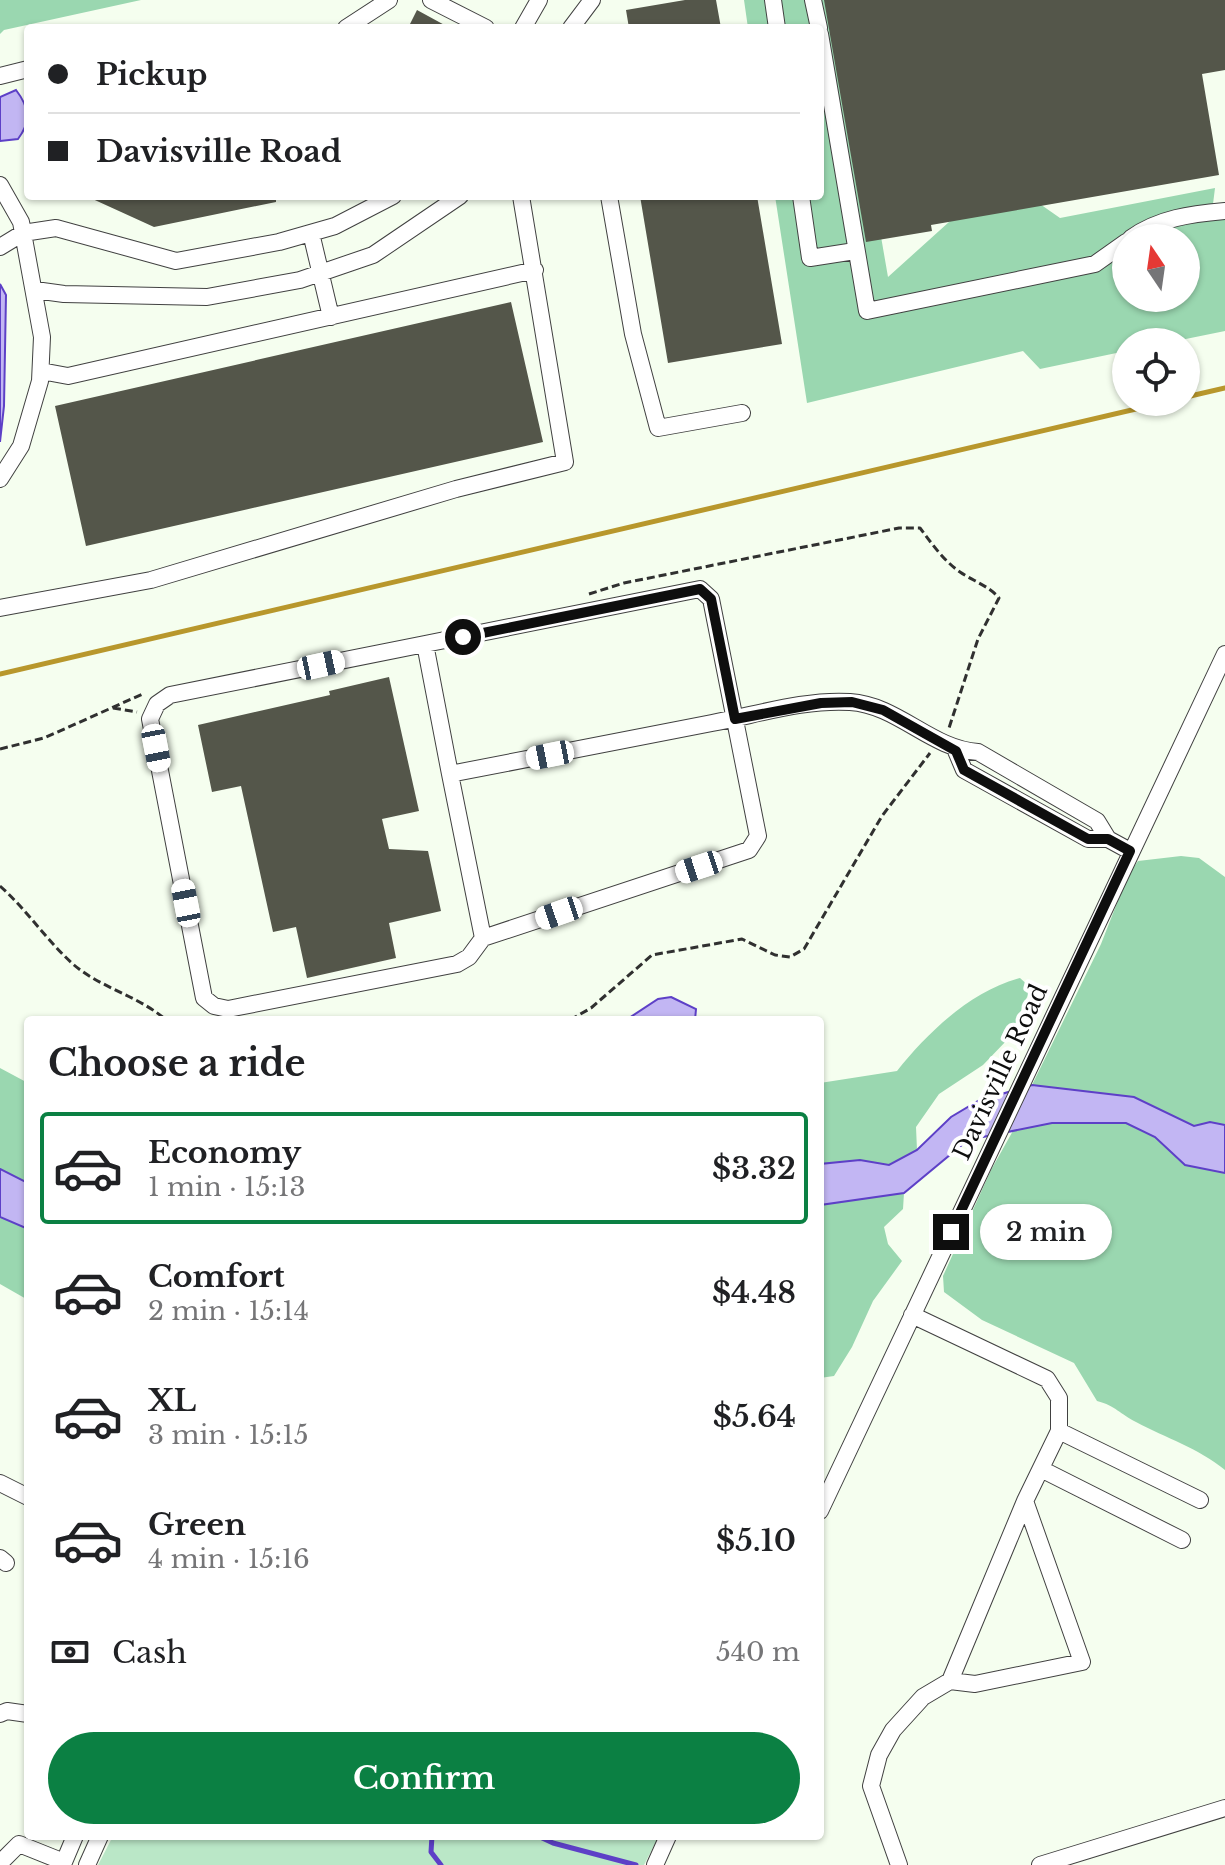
<!DOCTYPE html>
<html lang="en">
<head>
<meta charset="utf-8">
<style>
	body { margin:0; font-family:"Libre Baskerville",serif; background:#f2f2f2; color:#202124; height:100vh; display:flex; flex-direction:column; font-size:30px; white-space:nowrap }
	* { box-sizing:border-box; margin:0 }
	p { font-size:26px; color:#757577 }
	.icon { flex:none; width:44px; height:44px; fill:none; stroke:currentColor; stroke-width:2; stroke-linecap:round; stroke-linejoin:round }
	.map { position:relative; flex:1; overflow:hidden }
	.panel { position:absolute; left:24px; top:1016px; width:800px; height:824px; display:flex; flex-direction:column; background:#fff; border-radius:8px; box-shadow:0 2px 6px #0004 }
	.panel>* { flex:none }
	.hud { position:absolute; left:24px; top:24px; width:800px; height:176px; border-radius:8px; box-shadow:0 2px 6px #0004; display:grid; align-content:center; height:176px; padding:0 24px; background:#fff }
	.needle { width:52px; rotate:347deg }
	.controls { position:absolute; left:1112px; top:224px; display:grid; gap:16px }
	.controls a { display:grid; place-items:center; width:88px; height:88px; border-radius:50%; background:#fff; box-shadow:0 2px 6px #0004; font-size:40px }
	.end { position:absolute; width:36px; height:36px; margin:-18px; border:10px solid #0e0e0e; background:#fff; box-shadow:0 0 0 4px #fff }
	.from { border-radius:50% }
	.bubble { position:absolute; height:56px; border-radius:28px; background:#fff; box-shadow:0 2px 6px #0004; font-size:26px; font-weight:600; line-height:56px; text-align:center }
	.car { position:absolute; width:24px; height:48px; margin:-24px -12px; border-radius:10px; box-shadow:0 0 6px 2px #0007; background:linear-gradient(#fff 24%,#345 0 40%,#fff 0 76%,#345 0 86%,#fff 0) }
	.hud b { display:flex; align-items:center; gap:28px; height:76px; font-size:30px }
	.hud b+b { border-top:2px solid #e0e0e0 }
	.hud i { width:20px; height:20px; background:#202124 }
	ul { padding:0; list-style:none }
	li { display:flex; align-items:center; gap:24px; height:112px; margin:0 16px 12px; padding:0 8px; border:4px solid transparent; border-radius:8px }
	li div { flex:1 }
	li b { display:block; font-size:30px }
	li em { font-style:normal; font-weight:600 }
	li.current { border-color:#0b8043 }
	li>.icon { width:72px; height:72px; stroke-width:1.5 }
	h2 { padding:0 24px; font-size:36px; line-height:96px }
	.pay { display:flex; align-items:center; gap:20px; height:88px; padding:0 24px; font-size:30px }
	.pay p { margin-inline-start:auto }
	.action { display:flex; gap:16px; margin-top:auto; padding:16px 24px }
	.action a { flex:1; height:92px; border-radius:48px; background:#0b8043; color:#fff; font-size:32px; font-weight:600; line-height:92px; text-align:center }
	.map>svg:first-child { display:block }
	.green { fill:#bae7c7 }
	.forest { fill:#9ad7b0; fill-rule:evenodd }
	.water { fill:#c2b6f3; stroke:#5d40c7; stroke-width:2 }
	.lines { fill:none; stroke-linecap:round; stroke-linejoin:round }
	.stream { stroke:#5d40c7; stroke-width:5 }
	.building { fill:#54564a }
	.minor-casing { stroke:#414141; stroke-width:18 }
	.path { stroke:#303030; stroke-width:3; stroke-dasharray:8 4; stroke-linecap:butt }
	.minor { stroke:#fff; stroke-width:16 }
	.rail { stroke:#b8972c; stroke-width:5 }
	.route { stroke:#0e0e0e; stroke-width:10 }
	.labels { text-anchor:middle; dominant-baseline:central; stroke-width:8; stroke-linejoin:round; paint-order:stroke }
	.street-label { font-size:24px; fill:#0e0e0e; stroke:#fff }
</style>
</head>
<body>
<div class="map">
<svg width="1225" height="1865" viewBox="0 0 1225 1865">
	<rect width="100%" height="100%" fill="#f5feef"/>
	<path class="green" d="M113 1836H659L644 1865H98Z"/>
	<path class="forest" d="M0 0H141L4 30 0 34Z
		M744 0H840L888 277 1000 176 1060 218 1215 188 1212 212H1225V331L1171 342H1126V351L1040 369 1023 351 807 403 775 196H820V28H748ZM1126 238H1186V298H1126Z
		M1181 856 1199 858 1225 877V1125L1210 1122 1194 1126 1134 1097 1032 1085 1101 944 1128 875 1138 861Z
		M1020 978 1031 988 1009 1038 983 1065 939 1094 916 1127 917 1150 889 1165 860 1160 820 1164V1083L897 1071C928 1032 971 991 1020 978Z
		M0 1068 28 1083V1183L0 1169Z
		M1052 1123H1126L1155 1137 1185 1165 1225 1173V1470C1198 1448 1166 1438 1136 1422 1120 1414 1116 1406 1097 1401L1074 1363 982 1320 944 1292 943 1276 991 1170 1014 1129Z
		M904 1193 903 1209 884 1227 888 1244 902 1261 873 1301 852 1347 834 1376 820 1378V1205Z
		M0 1217 28 1229V1300L0 1284Z"/>
	<path class="water" d="M16 90C30 108 31 122 18 139L0 141V97Z
		M0 284 6 295 4 406 0 442Z
		M671 997 696 1009 695 1020H626L658 999Z
		M1032 1085 1134 1097 1194 1126 1210 1122 1225 1125V1173L1185 1165 1155 1137 1126 1123H1052L968 1140 904 1193 820 1205V1164L860 1160 889 1165 917 1150 951 1117 978 1101Z
		M0 1169 28 1183V1229L0 1217Z"/>
	<g class="lines">
		<path class="stream" d="M432 1836 431 1852 441 1865
			M538 1836 553 1843 636 1865"/>
	</g>
	<path class="building" d="M685 0H716L721 28H629L626 10Z
		M824 0H1225V70L1202 74 1219 175 931 225 932 231 866 242Z
		M417 10 450 28H408Z
		M86 196H276V202L154 227Z
		M640 196H757L782 344 668 363Z
		M511 302 543 442 86 546 55 406Z
		M389 677 419 811 382 819 389 849 428 851 441 911 389 923 396 958 307 978 296 927 273 932 241 786 212 792 198 725 330 695 329 691Z"/>
	<g class="lines">
		<g class="minor-casing">
			<path id="minor" d="M431 0 486 28
				M773 0 777 28
				M813 0 819 28
				M346 28 389 0
				M523 28 539 0
				M571 28 592 0
				M820 34 867 311 1095 264 1126 242
				M0 76 28 69
				M0 185 21 222 42 337 40 381 21 446 0 479
				M609 196 633 334 658 428 742 413
				M801 196 810 258 855 251
				M311 233 331 317
				M1131 238C1159 218 1191 214 1225 211
				M0 247 23 233 56 228 176 261 279 242 335 226 393 196
				M35 290 64 294 207 297 300 280 373 255 460 196
				M41 371 68 376 535 270
				M0 608 151 580 456 489 565 462 521 196
				M425 644 170 695 157 704 150 719 204 998 214 1006 228 1009 457 964 469 957 483 938
				M956 751 964 770 1088 839H1108
				M450 774 425 644 700 589 711 599 758 836 749 850 483 938 450 774C537 757 625 740 712 723 756 715 805 699 850 702 898 705 931 749 978 752L1097 821 1108 839 1130 851
				M912 1315 1047 1379 1059 1398V1431L1025 1501 950 1681 975 1684 1082 1662 1025 1501
				M1059 1431 1200 1500
				M1041 1469 1182 1540
				M0 1483 28 1497
				M820 1511 1225 654
				M0 1558 6 1563
				M0 1714 7 1711 28 1714
				M64 1862 75 1836
				M0 1863 19 1844 64 1862 63 1865
				M87 1865 100 1836
				M655 1865 668 1836
				M899 1865 871 1786 879 1755 893 1730 923 1697 950 1681
				M1040 1865 1225 1808"/>
		</g>
		<path class="path" d="M589 594 624 583 899 528H920C932 544 944 561 960 572 973 581 989 586 999 598L978 639 949 728
			M113 708 137 712
			M0 749 44 738 145 693
			M0 886C27 910 47 941 74 965 101 988 139 996 166 1020
			M570 1020 591 1008 652 955 742 939 775 955 790 957 804 949 882 816 930 753"/>
		<use href="#minor" class="minor"/>
		<path class="rail" d="M1186 397 1225 388
			M0 674 1166 402"/>
	</g>
	<g class="lines">
		<path class="route" d="M463 637 700 589 711 599 735 719 821 703 852 702 883 710 956 751 964 770 1088 839H1108L1130 851 951 1232"/>
	</g>
	<g class="labels">
		<g class="street-label">
			<text transform="translate(1000 1072) rotate(-65)">Davisville Road</text>
		</g>
	</g>
</svg>
<div class="controls">
<a><svg class="needle" viewBox="-14 -14 28 28"><path d="M0-13l5 13h-10z" fill="#e53935"/><path d="M0 13l5-13h-10z" fill="#757577"/></svg></a>
<a><svg class="icon" aria-label="locate" viewBox="0 0 24 24"><circle cx="12" cy="12" r="6"/><path d="M12 2v4M12 18v4M2 12h4M18 12h4"/></svg></a>
</div>
<i class="end from" style="left:463px;top:637px"></i>
<i class="end" style="left:951px;top:1232px"></i>
<div class="bubble" style="left:980px;top:1204px;width:132px">2 min</div>
<i class="car" style="left:321px;top:665px;rotate:78deg"></i>
<i class="car" style="left:156px;top:748px;rotate:169deg"></i>
<i class="car" style="left:550px;top:755px;rotate:259deg"></i>
<i class="car" style="left:699px;top:867px;rotate:252deg"></i>
<i class="car" style="left:186px;top:903px;rotate:349deg"></i>
<i class="car" style="left:559px;top:913px;rotate:251deg"></i>
<div class="hud">
<b><i class="from"></i>Pickup</b>
<b><i></i>Davisville Road</b>
</div>
<section class="panel">
<h2>Choose a ride</h2>
<ul>
<li class="current"><svg class="icon" aria-label="car" viewBox="0 0 24 24"><path d="M5 17H2v-5l4-1 3-4h7l3 4 3 1v5h-3M9 17h6M6 11h13"/><circle cx="7" cy="17" r="2"/><circle cx="17" cy="17" r="2"/></svg><div><b>Economy</b><p>1 min · 15:13</p></div><em>$3.32</em></li>
<li><svg class="icon" aria-label="car" viewBox="0 0 24 24"><path d="M5 17H2v-5l4-1 3-4h7l3 4 3 1v5h-3M9 17h6M6 11h13"/><circle cx="7" cy="17" r="2"/><circle cx="17" cy="17" r="2"/></svg><div><b>Comfort</b><p>2 min · 15:14</p></div><em>$4.48</em></li>
<li><svg class="icon" aria-label="car" viewBox="0 0 24 24"><path d="M5 17H2v-5l4-1 3-4h7l3 4 3 1v5h-3M9 17h6M6 11h13"/><circle cx="7" cy="17" r="2"/><circle cx="17" cy="17" r="2"/></svg><div><b>XL</b><p>3 min · 15:15</p></div><em>$5.64</em></li>
<li><svg class="icon" aria-label="car" viewBox="0 0 24 24"><path d="M5 17H2v-5l4-1 3-4h7l3 4 3 1v5h-3M9 17h6M6 11h13"/><circle cx="7" cy="17" r="2"/><circle cx="17" cy="17" r="2"/></svg><div><b>Green</b><p>4 min · 15:16</p></div><em>$5.10</em></li>
</ul>
<div class="pay"><svg class="icon" aria-label="cash" viewBox="0 0 24 24"><path d="M3 7h18v10H3z"/><circle cx="12" cy="12" r="2"/></svg>Cash<p>540 m</p></div>
<div class="action"><a>Confirm</a></div>
</section>
</div>
</body>
</html>
